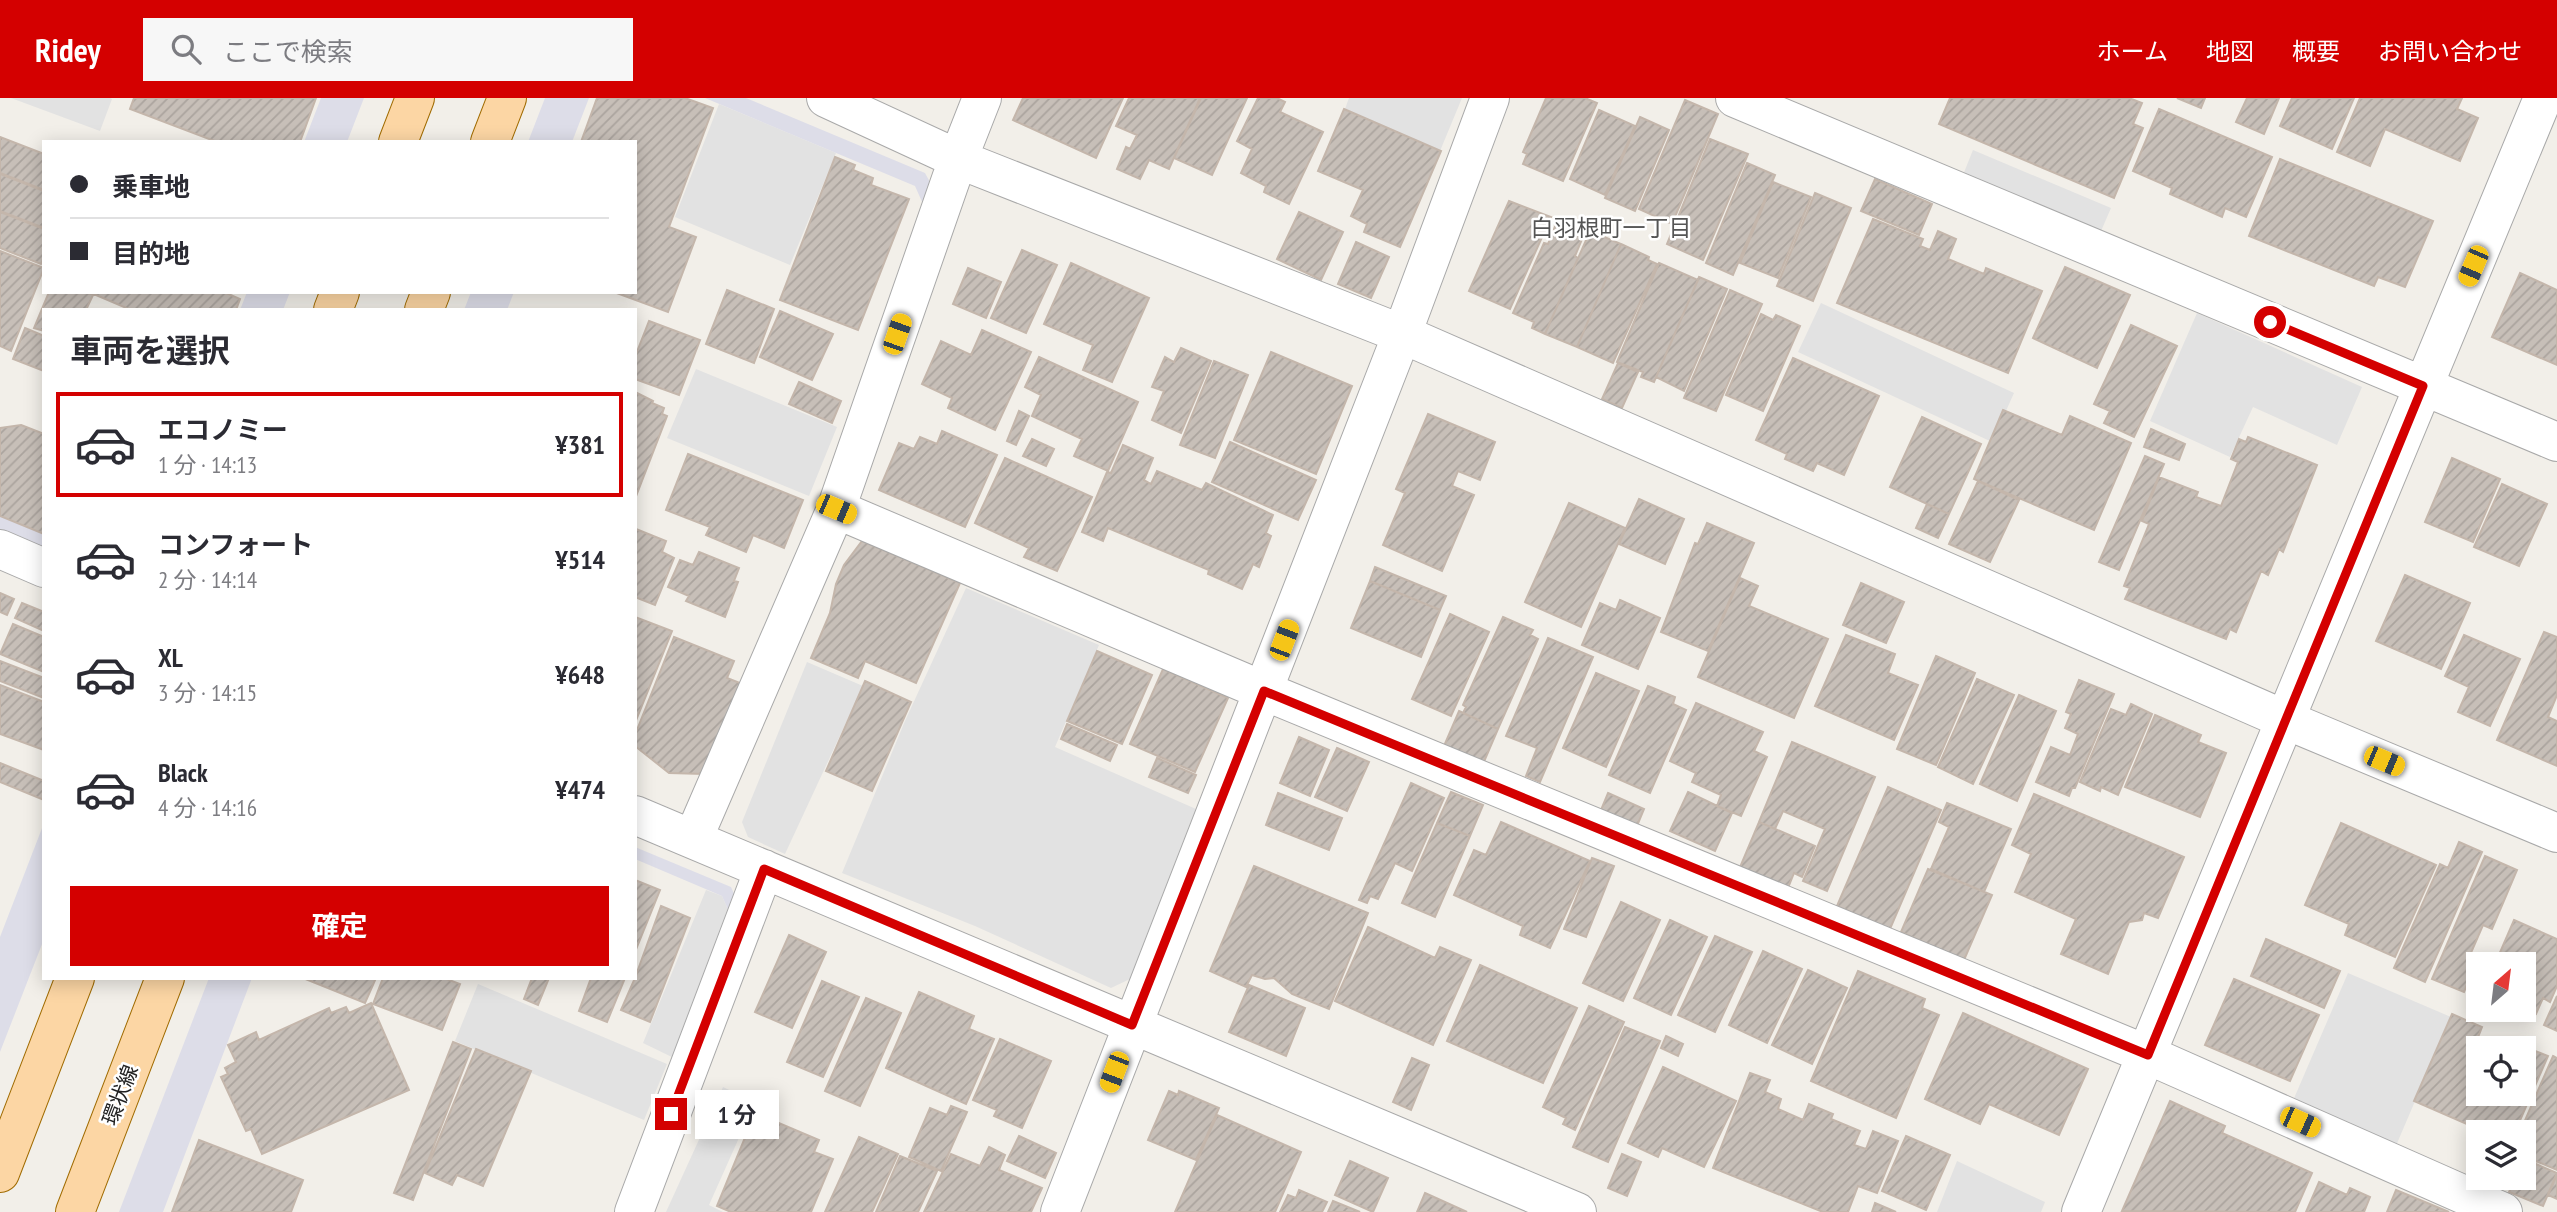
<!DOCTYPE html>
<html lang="ja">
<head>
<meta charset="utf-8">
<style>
	body { margin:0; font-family:"PT Sans Narrow","Noto Sans JP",sans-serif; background:#f7f7f7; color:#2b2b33; height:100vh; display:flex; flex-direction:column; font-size:26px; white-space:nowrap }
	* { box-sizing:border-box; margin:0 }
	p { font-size:23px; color:#7c7c81 }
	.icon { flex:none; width:38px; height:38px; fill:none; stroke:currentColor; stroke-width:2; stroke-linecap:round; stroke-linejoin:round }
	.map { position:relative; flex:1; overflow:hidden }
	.panel { position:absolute; left:42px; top:210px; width:595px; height:672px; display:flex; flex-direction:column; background:#fff; border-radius:0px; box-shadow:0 4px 18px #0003 }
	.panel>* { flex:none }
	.banner { position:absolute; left:42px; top:42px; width:595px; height:154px; border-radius:0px; box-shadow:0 4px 18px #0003; display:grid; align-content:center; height:154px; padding:0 28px; background:#fff }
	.needle { width:46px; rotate:28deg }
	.buttons { position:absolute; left:2466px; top:854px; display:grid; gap:14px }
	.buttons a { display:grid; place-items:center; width:70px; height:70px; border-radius:0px; background:#fff; box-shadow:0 4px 18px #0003; font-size:35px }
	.end { position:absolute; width:32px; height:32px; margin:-16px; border:9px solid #d40000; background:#fff; box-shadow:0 0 0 4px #fff }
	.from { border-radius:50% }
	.bubble { position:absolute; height:49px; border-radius:0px; background:#fff; box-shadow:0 4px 18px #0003; font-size:23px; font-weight:700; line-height:49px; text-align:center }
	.car { position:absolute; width:21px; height:42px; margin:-21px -10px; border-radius:9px; box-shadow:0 0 5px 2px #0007; background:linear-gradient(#f5c518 24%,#345 0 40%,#f5c518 0 76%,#345 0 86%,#f5c518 0) }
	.banner b { display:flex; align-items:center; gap:24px; height:66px; font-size:26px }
	.banner b+b { border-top:2px solid #e1e1e2 }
	.banner i { width:18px; height:18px; background:#2b2b33 }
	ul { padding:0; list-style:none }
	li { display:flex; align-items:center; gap:21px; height:105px; margin:0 14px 10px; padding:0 14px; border:4px solid transparent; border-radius:0px }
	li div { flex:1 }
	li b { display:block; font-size:26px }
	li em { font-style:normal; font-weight:700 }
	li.selected { border-color:#d40000 }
	li>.icon { width:63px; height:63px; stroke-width:1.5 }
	h2 { padding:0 28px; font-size:32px; line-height:84px }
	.button { display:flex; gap:14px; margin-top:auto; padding:14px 28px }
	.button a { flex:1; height:80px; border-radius:0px; background:#d40000; color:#fff; font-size:28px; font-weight:700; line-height:80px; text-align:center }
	header { display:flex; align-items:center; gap:42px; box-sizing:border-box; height:98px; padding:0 35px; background:#d40000; color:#fff }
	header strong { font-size:33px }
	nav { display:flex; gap:38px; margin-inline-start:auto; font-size:24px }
	.search { width:490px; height:63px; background:#f7f7f7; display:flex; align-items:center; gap:18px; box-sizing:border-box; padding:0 24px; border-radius:0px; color:#7c7c81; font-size:26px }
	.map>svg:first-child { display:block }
	.parking { fill:#e2e2e2 }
	.plaza { fill:#dddde8 }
	.building { fill:url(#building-hatch); stroke:#c4b6ab; stroke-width:2 }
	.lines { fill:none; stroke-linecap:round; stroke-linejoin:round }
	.minor-casing { stroke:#a9a9a9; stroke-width:40 }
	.primary-casing { stroke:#a06b00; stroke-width:40 }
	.minor { stroke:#fff; stroke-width:38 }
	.primary { stroke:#fcd6a4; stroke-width:38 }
	.route { stroke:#d40000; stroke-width:9 }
	.labels { text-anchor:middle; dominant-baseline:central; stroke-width:5; stroke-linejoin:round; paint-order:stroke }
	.street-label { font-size:21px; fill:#222; stroke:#fff }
	.neighbourhood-label { font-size:23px; fill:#555; stroke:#fff }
</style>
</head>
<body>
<header>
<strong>Ridey</strong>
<div class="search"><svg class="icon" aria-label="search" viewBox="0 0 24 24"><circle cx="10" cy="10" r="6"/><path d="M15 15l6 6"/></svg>ここで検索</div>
<nav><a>ホーム</a><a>地図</a><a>概要</a><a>お問い合わせ</a></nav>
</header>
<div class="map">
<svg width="2557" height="1114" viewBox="0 0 2557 1114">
	<defs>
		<pattern id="building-hatch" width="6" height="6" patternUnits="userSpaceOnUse" patternTransform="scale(1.75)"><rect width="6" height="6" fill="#c7bfb8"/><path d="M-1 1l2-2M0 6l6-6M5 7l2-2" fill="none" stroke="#aba49e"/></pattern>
	</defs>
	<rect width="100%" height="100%" fill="#f2efe9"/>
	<path class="parking" d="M11 0H110L112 1 100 33Z
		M1349 0H1462L1440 53 1345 11Z
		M719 6 836 55 790 167 675 119Z
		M1973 52 2111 110 2098 140 1961 82Z
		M1821 205 2014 295 1992 344 1798 254Z
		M2197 215 2362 289 2337 347 2253 309 2230 359 2150 323Z
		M696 271 837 329 809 398 667 340Z
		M966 490 1099 547 1055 649 1196 711 1130 881 1111 890 975 828 842 775 905 623Z
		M807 564 863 588 785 756 748 739 742 724Z
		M706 792 722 798 730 816 678 962 643 945Z
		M2348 875 2451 919 2395 1050 2292 1005Z
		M478 886 667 966 644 1022 455 943Z
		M723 989 755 1004 709 1107 723 1114H666Z
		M1957 1063 2045 1104 2041 1114H1937Z"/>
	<path class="plaza" d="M321 0H364L347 44H304Z
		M545 0H589L572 44H528Z
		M705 0H746L925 75 931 86 923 106 915 88Z
		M247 194H290L283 212H240Z
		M471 194H514L507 212H464Z
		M0 418 44 436V454L0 436Z
		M44 725V841L0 954V839Z
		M635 749 731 789 735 798 730 816 722 798 635 761Z
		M209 880H252L163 1114H119Z"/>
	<path class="building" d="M134 0H316L300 44H217L130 11Z
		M597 0H685L713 10 669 129 696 139 668 214 614 194H635V44H581Z
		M1023 0H1123L1096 60 1013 22Z
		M1129 0H1200L1169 71 1149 62 1140 81 1117 71 1126 49 1130 51 1137 37 1116 28Z
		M1201 0H1247L1212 77 1174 60Z
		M1258 0H1277L1285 4 1280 14 1323 34 1289 106 1264 94 1266 88 1241 75 1252 51 1237 43Z
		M1546 0H1585L1597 5 1563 83 1523 66 1527 56 1523 54Z
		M1950 0H2129L2142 5 2133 26 2143 30 2114 100 1939 26Z
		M2177 0H2205L2201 10Z
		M2247 0H2279L2264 36 2236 24Z
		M2292 0H2354L2332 51 2280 28Z
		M2360 0H2462L2457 11 2478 20 2460 63 2385 31 2370 68 2337 54Z
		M1685 2 1718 16 1672 126 1639 111Z
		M1344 11 1441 53 1400 149 1364 134 1367 126 1351 118 1363 92 1318 73Z
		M2159 11 2272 59 2246 119 2225 110 2222 119 2170 96 2172 90 2133 73Z
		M1599 12 1635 28 1605 97 1570 81Z
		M1640 19 1669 32 1635 113 1605 100Z
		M0 39 44 56V92L0 75Z
		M1710 41 1748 56 1703 162 1667 146Z
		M835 59 855 67 853 72 873 80 871 87 909 101 858 232 780 202Z
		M2280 61 2433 123 2405 189 2378 179 2374 188 2249 138Z
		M1747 65 1775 77 1733 177 1706 165Z
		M0 76 44 93V130L0 113Z
		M1875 81 1932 106 1919 137 1861 113Z
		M1773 84 1811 99 1778 180 1740 165Z
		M1815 95 1851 110 1813 203 1777 188Z
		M1509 103 1551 119 1510 211 1469 193Z
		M0 114 44 131V159L41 166 0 150Z
		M1299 114 1343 134 1321 182 1277 161Z
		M1558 121 1585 134 1575 158 1578 160 1545 236 1532 230 1534 224 1513 215 1544 145 1548 146Z
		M1873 121 1923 141 1920 148 1930 152 1938 133 1956 141 1948 161 1984 176 1986 170 2042 193 2008 275 1837 205Z
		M1590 133 1621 146 1577 249 1545 236Z
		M1356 144 1389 159 1371 200 1338 186Z
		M1621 146 1649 159 1648 162 1657 166 1613 265 1577 249Z
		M1022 152 1057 167 1026 235 991 220Z
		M0 153 44 170 11 253 0 248Z
		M1071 165 1149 200 1112 284 1083 272 1093 247 1044 226Z
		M1659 165 1698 182 1654 284 1641 279 1643 274 1617 264Z
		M2065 169 2130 197 2097 270 2033 240Z
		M968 170 1001 184 986 220 953 206Z
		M2520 175 2557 192V267L2492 239Z
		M1699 179 1727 191 1684 293 1656 279Z
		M727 192 774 211 754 265 706 246Z
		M1730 192 1762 206 1716 313 1684 300Z
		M49 194H86L93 197 86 212H44V233L34 230Z
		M89 194H224L240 201 236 212H131Z
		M780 213 833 236 812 282 760 259Z
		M1761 216 1773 222 1776 217 1800 228 1763 313 1726 297Z
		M649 223 700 242 679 297 635 281V259Z
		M2131 227 2177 248 2134 339 2104 325 2110 313 2094 306Z
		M25 230 44 238V273L13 261Z
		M982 232 1031 254 995 332 948 310 952 300 922 286 941 243 971 257Z
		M1181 250 1211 263 1181 335 1152 322 1164 293 1152 289 1165 259 1174 264Z
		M1271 254 1352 288 1316 376 1234 342Z
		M1039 259 1138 304 1108 373 1074 358 1082 341 1032 318 1041 297 1025 289Z
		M1793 260 1879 298 1844 377 1817 365 1813 373 1785 361 1787 356 1756 342Z
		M1214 263 1248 277 1215 360 1180 347Z
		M1618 265 1638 274 1622 310 1602 301Z
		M799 284 841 303 832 325 789 306Z
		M635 294 653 303 652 305 664 310 662 316 667 318 635 401Z
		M2003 312 2062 337 2070 318 2131 345 2094 432 1974 381Z
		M1019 313 1029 318 1016 347 1007 343Z
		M1428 316 1495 344 1480 382 1458 373 1452 388 1474 397 1442 473 1383 447 1405 395 1396 391Z
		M1922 319 1981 346 1949 416 1890 389Z
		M21 327 44 336V436L0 418V330Z
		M2151 331 2185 346 2179 362 2144 349Z
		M942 333 997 357 965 429 879 392 899 345 914 351 920 339 937 346Z
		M2248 339 2317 367 2283 454 2279 451 2268 477 2261 473 2236 534 2230 531 2226 541 2125 501 2130 490 2124 488 2149 426 2142 423 2159 379 2198 394 2196 399 2221 408 2238 364 2231 361 2239 341 2246 344Z
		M1032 341 1054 351 1046 368 1023 358Z
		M1230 344 1316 382 1298 422 1212 384Z
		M1123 347 1153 360 1144 382 1151 386 1157 373 1202 392 1206 385 1273 417 1266 435 1271 438 1259 469 1253 466 1242 491 1208 476 1209 472 1108 430 1103 443 1082 434 1107 374 1111 375Z
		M688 356 803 402 784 450 753 437 746 454 706 437 710 429 666 412Z
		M2145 358 2164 366 2119 472 2099 464Z
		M1005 360 1092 399 1057 473 1024 459 1029 450 975 425Z
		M2452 360 2500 381 2473 444 2425 424Z
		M1978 383 2019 402 1990 464 1949 446Z
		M2502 386 2547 406 2519 468 2474 449Z
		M1639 401 1684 421 1665 466 1619 446Z
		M1569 405 1625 430 1581 529 1525 504Z
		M1927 406 1949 416 1938 440 1916 430Z
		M1707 425 1754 445 1708 553 1661 534 1695 445 1698 446Z
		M636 431 666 443 662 454 674 460 655 507 635 499Z
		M862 443 960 485 916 585 865 563 858 580 811 560 830 515 836 486 844 467Z
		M699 454 739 470 734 483 738 484 725 519 686 503 689 498 668 489 680 462 693 467Z
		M1375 469 1446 498 1440 512 1370 483Z
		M2405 477 2470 505 2441 571 2376 543Z
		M1740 480 1758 488 1749 508 1828 541 1794 620 1698 579Z
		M1370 483 1440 512 1421 559 1351 530Z
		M1861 485 1904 504 1886 545 1843 527Z
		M0 495 14 501 7 517 0 514Z
		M1620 502 1660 520 1638 571 1582 547 1600 505 1616 512Z
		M22 505 44 514V533L15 520Z
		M1450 516 1489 534 1451 618 1412 601Z
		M635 519 672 533 635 625Z
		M1503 519 1533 532 1530 537 1538 541 1498 631 1463 615 1466 609 1463 607Z
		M13 526 44 539V574L0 556Z
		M2544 534 2557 539V597L2548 619 2557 623V668L2497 642Z
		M1846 537 1895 556 1888 575 1918 587 1894 642 1815 608Z
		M2464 537 2520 561 2490 628 2458 614 2469 589 2445 578Z
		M674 539 734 563 727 580 740 585 704 676 669 675 635 648V637Z
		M1548 540 1593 559 1540 684 1526 678 1537 650 1506 638Z
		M1097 553 1152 577 1122 646 1067 623Z
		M1936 558 1975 575 1936 667 1897 651Z
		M0 563 44 580V600L0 583Z
		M1163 571 1228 600 1195 674 1130 646Z
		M1596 575 1639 593 1606 669 1563 650Z
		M1977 581 2014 597 1973 686 1938 669Z
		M2079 582 2114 596 2075 690H2072L2069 698 2036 684 2051 649 2070 657 2078 636 2065 630 2071 616 2066 614Z
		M865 583 911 604 872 693 826 673Z
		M0 587 44 604V652L0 636Z
		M1648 588 1675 599 1673 606 1686 612 1650 695 1609 677Z
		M2019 597 2056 613 2017 703 1980 686Z
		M1696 605 1763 634 1754 653 1767 659 1741 718 1717 708 1721 697 1692 684 1696 675 1670 663Z
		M2131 606 2152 616 2118 697 2101 689 2100 693 2080 684 2111 611 2126 617Z
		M1459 613 1498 631 1483 666 1444 648Z
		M2155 617 2201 637 2198 644 2226 655 2200 719 2125 689Z
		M1067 626 1117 647 1110 663 1061 641Z
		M1299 639 1329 652 1310 698 1280 685Z
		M1792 644 1875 679 1827 793 1803 783 1825 731 1783 713 1775 731 1759 724Z
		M1337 650 1369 664 1347 713 1315 699Z
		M1157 660 1196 677 1188 695 1149 679Z
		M0 665 44 683V702L0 684Z
		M1411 685 1444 700 1412 773 1395 765 1378 801 1370 798 1367 805 1359 802Z
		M1888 689 1941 712 1890 831 1837 808Z
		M1451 694 1483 707 1470 738 1437 725Z
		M1688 694 1732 715 1715 753 1670 733Z
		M1278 695 1342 720 1329 752 1266 727Z
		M1608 695 1644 711 1637 728 1601 712Z
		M2034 696 2184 759 2158 820 2144 815 2142 822 2129 824 2108 876 2061 856 2076 821 2015 794 2031 756 2012 747Z
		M1947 705 2011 731 1984 794 1931 771 1949 729 1939 724Z
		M1501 724 1590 763 1550 850 1520 837 1523 828 1454 797 1474 752 1486 757Z
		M1759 724 1815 748 1802 779 1794 775 1786 795 1738 774Z
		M1437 725 1470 738 1435 819 1402 805Z
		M2341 725 2436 767 2395 859 2345 837 2349 826 2305 807Z
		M2459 744 2482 754 2425 884 2394 870 2440 766 2448 770Z
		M2485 758 2517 772 2492 831 2483 827 2470 857 2478 861 2464 894 2432 881Z
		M1592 760 1614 768 1586 839 1564 831Z
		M1254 768 1368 815 1329 911 1292 896 1274 880 1265 881 1252 877 1246 889 1210 873Z
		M1928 771 1992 797 1961 869 1928 846 1901 834Z
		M635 782 660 792 635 854Z
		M1621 804 1660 822 1623 903 1583 885Z
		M661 808 690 820 650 924 621 912 635 880Z
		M1670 822 1707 839 1671 917 1634 900Z
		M2514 822 2557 841V888L2550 904 2543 900 2536 916 2524 911V866H2495Z
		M1368 829 1435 860 1440 849 1471 862 1433 947 1335 903Z
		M789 837 826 854 792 930 755 914Z
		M1715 838 1752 854 1715 934 1678 917Z
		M2266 841 2340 873 2324 910 2251 878Z
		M1763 853 1802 871 1767 945 1729 927Z
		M1480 867 1577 910 1543 985 1447 943Z
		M1808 872 1847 890 1812 966 1772 947Z
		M1858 873 1925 901 1922 910 1939 917 1896 1020 1811 983Z
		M303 880H376L365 905Z
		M383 880H444L460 886 442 932 373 906Z
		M532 880H549L538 907 524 901Z
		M591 880H625L607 924 579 913Z
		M2234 881 2319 917 2290 983 2205 947Z
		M822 883 859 899 823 979 787 964Z
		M1249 887 1305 910 1286 958 1229 934Z
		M919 894 974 918 969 931 994 941 966 1006 886 970Z
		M2557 898V933L2544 927Z
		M866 900 901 915 860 1008 825 993Z
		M371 905 409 992 262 1056 251 1031 246 1033 221 979 228 976 225 970 236 964 228 947 256 934 259 942 329 910 331 915 346 909 349 915Z
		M1589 908 1624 924 1575 1032 1563 1026 1566 1020 1543 1009Z
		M1963 915 2088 971 2059 1037 1989 1006 1980 1026 1925 1001Z
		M2452 916 2482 929 2477 942 2496 950H2478V996H2524V950H2515L2517 946 2548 958 2515 1034H2482L2483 1033 2414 1003Z
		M1625 929 1660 943 1608 1064 1573 1049Z
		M1666 938 1683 946 1678 958 1661 950Z
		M1000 941 1051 963 1022 1030 994 1018 997 1012 973 1002Z
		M453 944 471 951 413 1102 394 1095Z
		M476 951 531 973 483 1088 457 1077 452 1087 425 1075Z
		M2553 958 2557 960V1072L2536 1063 2533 1070 2524 1066V1034H2520Z
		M1412 960 1429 967 1411 1012 1393 1004Z
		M1663 969 1736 1003 1704 1069 1662 1050 1658 1059 1628 1045Z
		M1750 975 1770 982 1765 994 1781 1001 1778 1011 1803 1022 1809 1006 1833 1016 1831 1021 1860 1033 1854 1047 1866 1051 1873 1033 1898 1043 1877 1095 1858 1088 1848 1114H1823L1713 1070Z
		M1169 993 1178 997 1179 993 1219 1010 1196 1062 1148 1042Z
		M2170 1003 2225 1028 2222 1035 2312 1075 2295 1114 2122 1113Z
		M951 1008 967 1014 941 1073 909 1059 930 1010 947 1017Z
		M755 1015 819 1042 814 1054 833 1061 811 1114H731L717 1108Z
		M1217 1017 1301 1054 1275 1114H1175Z
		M1019 1038 1056 1055 1045 1080 1007 1063Z
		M1906 1038 1950 1057 1926 1112 1882 1093Z
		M859 1039 898 1056 872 1114H825Z
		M199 1042 303 1082 291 1114H172Z
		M989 1049 1005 1057 999 1072 1042 1090 1031 1114H924L951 1056 980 1068Z
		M1622 1056 1641 1064 1627 1098 1608 1090Z
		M900 1058 937 1073 918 1114H876Z
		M1350 1063 1388 1080 1373 1114 1335 1097Z
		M2536 1066 2557 1075 2543 1108 2509 1094 2516 1080H2524V1067L2533 1071Z
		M2557 1077V1101L2548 1097Z
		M2319 1084 2347 1097 2350 1090 2370 1099 2364 1114H2306Z
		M1299 1092 1327 1104 1322 1114H1280L1288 1097 1296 1100Z
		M2396 1092 2449 1114H2387Z
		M1425 1095 1467 1114H1417Z
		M1333 1103 1360 1114H1328Z
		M1875 1105 1896 1114H1872Z"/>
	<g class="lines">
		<g class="minor-casing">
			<path id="minor" d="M826 0 958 61 1402 236 2286 622 2557 735
				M1735 0 2557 344
				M836 411 1264 593 2148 957 2503 1114
				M0 451 44 470
				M635 717 1577 1114
				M693 741 836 411 958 61 982 0
				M634 1114 764 771
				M1060 1114 1402 236 1490 0
				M2081 1114 2543 0"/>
		</g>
		<g class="primary-casing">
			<path id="primary" d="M398 44 415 0
				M490 44 507 0
				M333 212 340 194
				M424 212 431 194
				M0 1075 75 880
				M75 1114 165 880"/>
		</g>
		<use href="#minor" class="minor"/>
		<use href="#primary" class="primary"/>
	</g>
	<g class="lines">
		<path class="route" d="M671 1016 764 771 1132 927 1264 593 2148 957 2423 288 2270 224"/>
	</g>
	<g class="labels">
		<g class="street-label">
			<text transform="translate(120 997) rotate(-69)">環状線</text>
		</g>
		<g class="neighbourhood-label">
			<text x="1611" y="129">白羽根町一丁目</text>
		</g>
	</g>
</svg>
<div class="buttons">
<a><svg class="needle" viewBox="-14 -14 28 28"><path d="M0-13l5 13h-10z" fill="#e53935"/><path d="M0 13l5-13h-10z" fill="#7c7c81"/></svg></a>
<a><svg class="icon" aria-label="locate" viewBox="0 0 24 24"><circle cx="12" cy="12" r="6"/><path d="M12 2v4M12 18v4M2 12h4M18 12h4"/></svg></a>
<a><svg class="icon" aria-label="layers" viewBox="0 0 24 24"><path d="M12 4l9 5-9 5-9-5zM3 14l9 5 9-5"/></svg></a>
</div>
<i class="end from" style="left:2270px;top:224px"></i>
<i class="end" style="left:671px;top:1016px"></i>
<div class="bubble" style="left:695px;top:992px;width:84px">1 分</div>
<i class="car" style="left:2473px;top:168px;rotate:203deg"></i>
<i class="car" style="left:897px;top:236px;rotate:19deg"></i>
<i class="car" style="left:836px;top:411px;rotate:113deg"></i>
<i class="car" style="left:1284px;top:542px;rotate:21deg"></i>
<i class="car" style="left:2384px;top:663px;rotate:113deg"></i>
<i class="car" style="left:1114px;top:974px;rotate:201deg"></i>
<i class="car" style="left:2300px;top:1024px;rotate:114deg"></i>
<div class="banner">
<b><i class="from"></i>乗車地</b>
<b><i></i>目的地</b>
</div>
<section class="panel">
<h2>車両を選択</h2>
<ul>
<li class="selected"><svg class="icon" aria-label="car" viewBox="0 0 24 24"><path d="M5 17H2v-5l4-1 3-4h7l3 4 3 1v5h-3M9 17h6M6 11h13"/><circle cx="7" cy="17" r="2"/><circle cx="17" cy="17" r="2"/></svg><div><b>エコノミー</b><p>1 分 · 14:13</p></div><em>¥381</em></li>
<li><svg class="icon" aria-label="car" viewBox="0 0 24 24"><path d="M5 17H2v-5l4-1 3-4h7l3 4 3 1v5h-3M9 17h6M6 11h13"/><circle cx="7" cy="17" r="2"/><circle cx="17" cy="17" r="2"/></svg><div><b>コンフォート</b><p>2 分 · 14:14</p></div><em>¥514</em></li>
<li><svg class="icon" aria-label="car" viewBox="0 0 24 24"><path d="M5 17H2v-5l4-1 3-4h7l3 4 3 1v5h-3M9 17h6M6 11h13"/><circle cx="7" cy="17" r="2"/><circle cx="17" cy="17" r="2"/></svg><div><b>XL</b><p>3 分 · 14:15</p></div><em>¥648</em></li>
<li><svg class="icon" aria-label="car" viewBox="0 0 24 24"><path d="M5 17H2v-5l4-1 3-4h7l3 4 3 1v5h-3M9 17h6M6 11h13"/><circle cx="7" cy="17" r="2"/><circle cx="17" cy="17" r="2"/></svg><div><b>Black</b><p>4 分 · 14:16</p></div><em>¥474</em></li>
</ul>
<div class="button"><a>確定</a></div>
</section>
</div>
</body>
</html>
